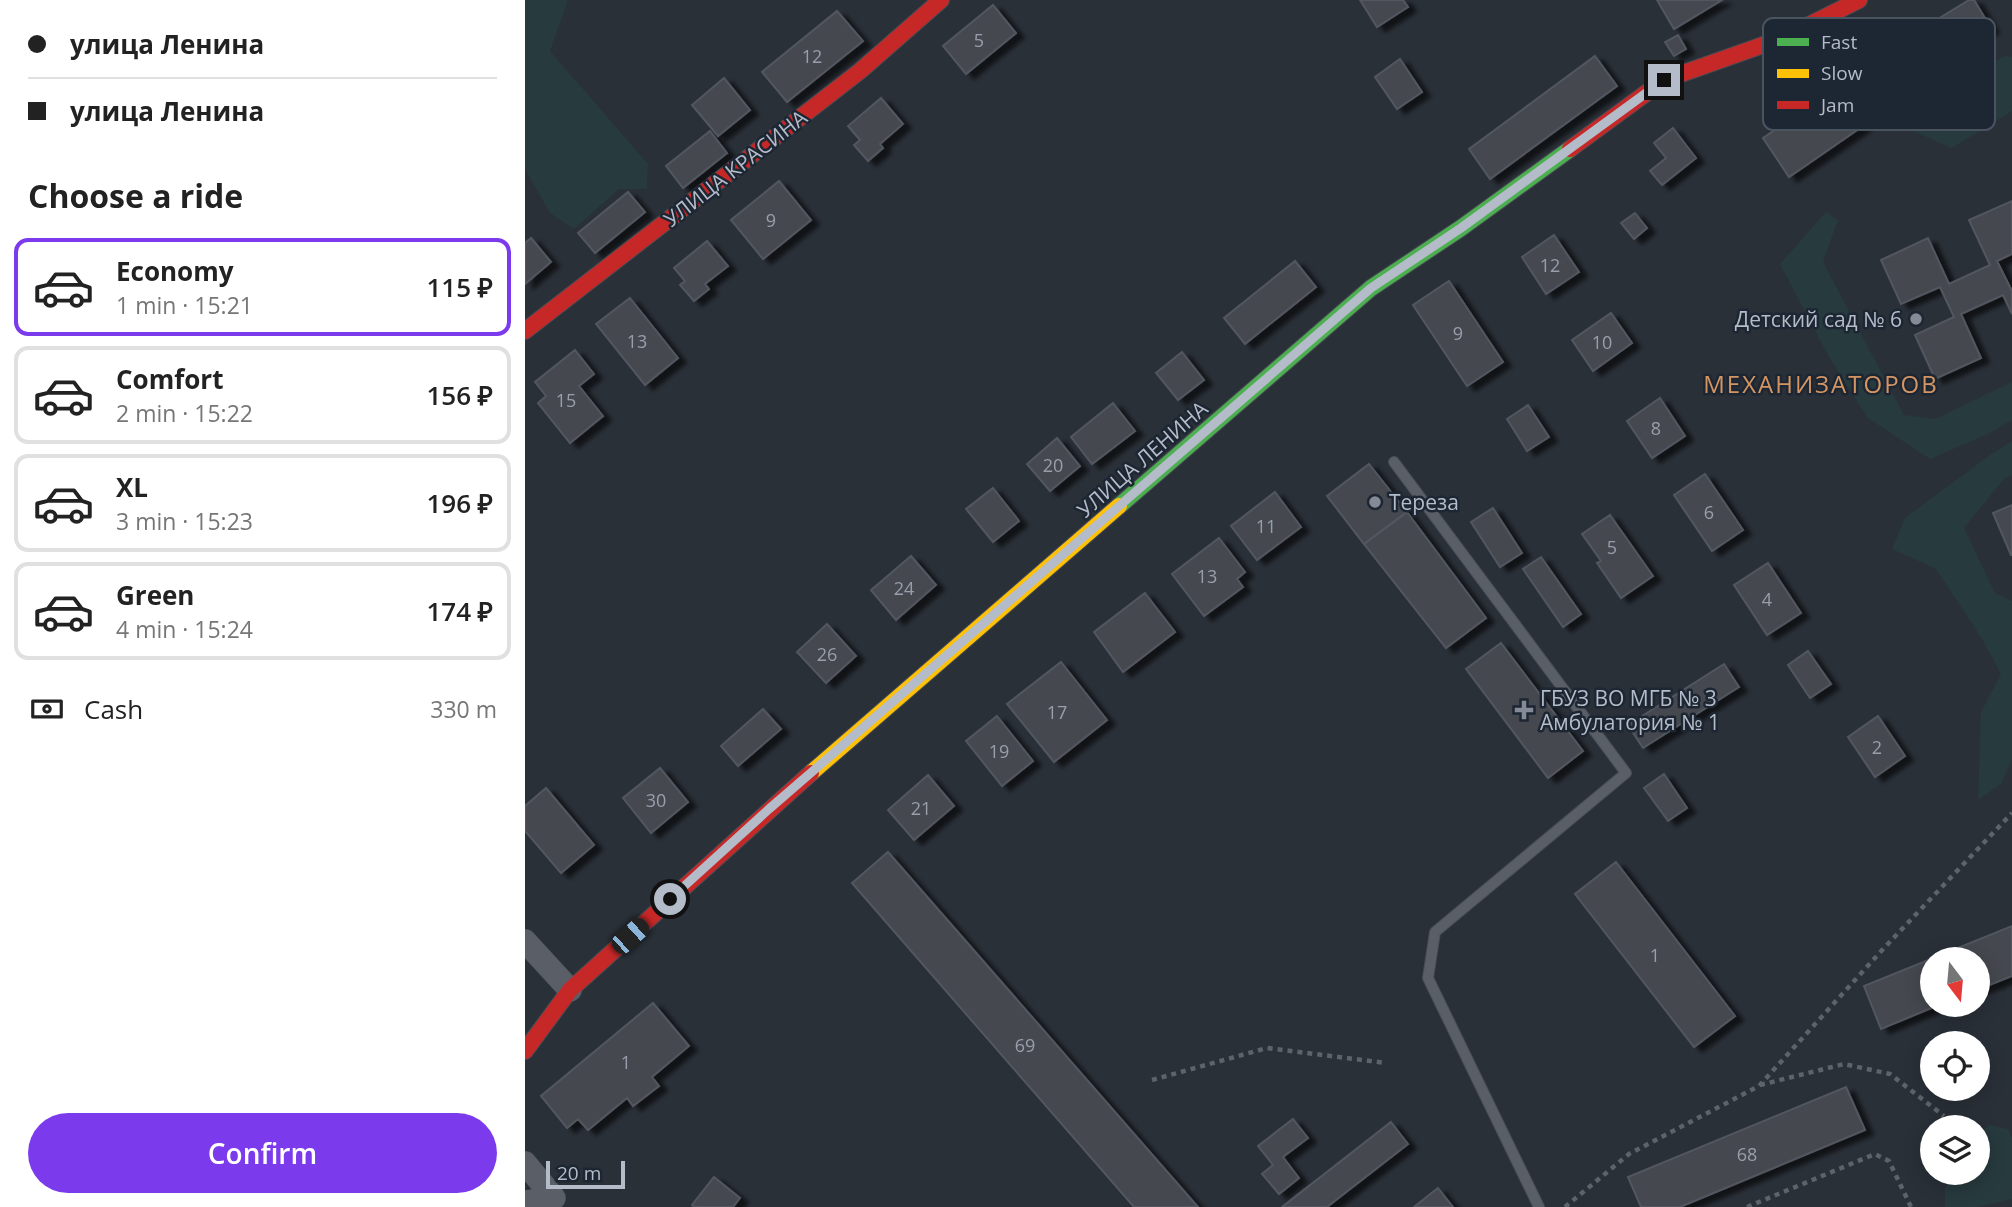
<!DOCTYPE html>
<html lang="en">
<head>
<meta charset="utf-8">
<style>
	body { margin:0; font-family:"Open Sans",sans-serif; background:#f2f2f2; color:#222; height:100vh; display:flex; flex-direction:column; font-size:26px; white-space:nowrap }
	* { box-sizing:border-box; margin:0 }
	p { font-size:23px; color:#767676 }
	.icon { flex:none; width:38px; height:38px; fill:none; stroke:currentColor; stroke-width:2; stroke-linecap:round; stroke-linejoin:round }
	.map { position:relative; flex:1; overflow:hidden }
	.drawer { display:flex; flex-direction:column; background:#fff; width:525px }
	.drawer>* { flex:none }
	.banner { display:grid; align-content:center; height:154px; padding:0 28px; background:#fff }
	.needle { width:46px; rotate:164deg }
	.tools { position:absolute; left:1395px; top:947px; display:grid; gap:14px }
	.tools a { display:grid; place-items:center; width:70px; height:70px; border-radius:50%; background:#fff; box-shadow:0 4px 18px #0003; font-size:35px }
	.scale { position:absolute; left:21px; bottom:18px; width:79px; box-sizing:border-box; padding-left:7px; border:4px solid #b4bcc9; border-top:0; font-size:19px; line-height:24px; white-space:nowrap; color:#b4bcc9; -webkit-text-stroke:5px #1d2633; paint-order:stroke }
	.end { position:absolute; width:32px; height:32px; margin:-16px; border:9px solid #b4bcc9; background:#111; box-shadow:0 0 0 4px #111 }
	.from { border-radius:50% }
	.car { position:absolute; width:21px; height:42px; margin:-21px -10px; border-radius:9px; box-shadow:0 0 5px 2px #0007; background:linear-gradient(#222 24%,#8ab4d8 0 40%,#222 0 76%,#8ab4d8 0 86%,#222 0) }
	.banner b { display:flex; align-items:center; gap:24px; height:66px; font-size:26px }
	.banner b+b { border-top:2px solid #e0e0e0 }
	.banner i { width:18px; height:18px; background:#222 }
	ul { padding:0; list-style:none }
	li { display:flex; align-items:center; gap:21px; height:98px; margin:0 14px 10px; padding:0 14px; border:4px solid #e0e0e0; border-radius:14px }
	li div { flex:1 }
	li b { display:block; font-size:26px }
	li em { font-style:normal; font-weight:600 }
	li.current { border-color:#7c3aed }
	li>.icon { width:63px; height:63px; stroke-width:1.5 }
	h2 { padding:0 28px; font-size:32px; line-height:84px }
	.pay { display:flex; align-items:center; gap:18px; height:77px; padding:0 28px; font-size:26px }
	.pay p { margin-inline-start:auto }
	.button { display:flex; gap:14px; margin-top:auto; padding:14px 28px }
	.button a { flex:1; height:80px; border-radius:42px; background:#7c3aed; color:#fff; font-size:28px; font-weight:600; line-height:80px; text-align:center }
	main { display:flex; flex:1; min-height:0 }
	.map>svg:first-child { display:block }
	.green { fill:#273a3e }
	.building { fill:#444950; stroke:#52575f; stroke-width:2; filter:url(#shadow) }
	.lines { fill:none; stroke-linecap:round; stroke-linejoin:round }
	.lane-casing { stroke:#484c53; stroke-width:12 }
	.street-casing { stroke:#484c53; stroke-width:24 }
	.fast-casing { stroke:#484c53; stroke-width:18 }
	.slow-casing { stroke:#484c53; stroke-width:18 }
	.jam-casing { stroke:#484c53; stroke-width:18 }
	.path { stroke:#5d636a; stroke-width:4.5; stroke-dasharray:5 5; stroke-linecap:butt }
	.lane { stroke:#5a5e66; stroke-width:10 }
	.street { stroke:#5a5e66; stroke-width:23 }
	.fast { stroke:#4caf50; stroke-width:16 }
	.slow { stroke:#ffc107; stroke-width:16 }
	.jam { stroke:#c62828; stroke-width:16 }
	.route { stroke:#b4bcc9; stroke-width:9 }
	.poi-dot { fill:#848b96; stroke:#1d2633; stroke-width:2.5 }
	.labels { text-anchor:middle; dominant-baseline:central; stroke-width:5; stroke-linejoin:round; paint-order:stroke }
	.number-label { font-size:18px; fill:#989fab }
	.street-label { font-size:21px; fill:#b4bcc9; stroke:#1d2633 }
	.poi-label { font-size:21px; fill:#b4bcc9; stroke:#1d2633; text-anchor:start }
	.quarter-label { font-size:24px; letter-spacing:2px; fill:#d59563; stroke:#1d2633 }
	.key { fill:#1d2633; stroke:#4a5360; stroke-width:2 }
	.key-label { font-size:19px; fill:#b4bcc9 }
</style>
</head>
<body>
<main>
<section class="drawer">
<div class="banner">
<b><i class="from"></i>улица Ленина</b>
<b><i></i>улица Ленина</b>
</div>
<h2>Choose a ride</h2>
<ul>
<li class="current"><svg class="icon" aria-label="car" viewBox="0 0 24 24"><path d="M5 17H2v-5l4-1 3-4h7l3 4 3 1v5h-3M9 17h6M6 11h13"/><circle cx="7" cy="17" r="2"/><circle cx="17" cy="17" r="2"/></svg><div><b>Economy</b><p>1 min · 15:21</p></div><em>115 ₽</em></li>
<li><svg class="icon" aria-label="car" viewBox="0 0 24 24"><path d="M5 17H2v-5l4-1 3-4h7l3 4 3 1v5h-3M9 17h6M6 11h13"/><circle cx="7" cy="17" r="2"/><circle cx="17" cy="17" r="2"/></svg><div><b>Comfort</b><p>2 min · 15:22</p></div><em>156 ₽</em></li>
<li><svg class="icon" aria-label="car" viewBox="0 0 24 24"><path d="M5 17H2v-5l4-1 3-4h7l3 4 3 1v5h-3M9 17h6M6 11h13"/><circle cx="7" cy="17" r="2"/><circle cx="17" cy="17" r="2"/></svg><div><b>XL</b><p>3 min · 15:23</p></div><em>196 ₽</em></li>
<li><svg class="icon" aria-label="car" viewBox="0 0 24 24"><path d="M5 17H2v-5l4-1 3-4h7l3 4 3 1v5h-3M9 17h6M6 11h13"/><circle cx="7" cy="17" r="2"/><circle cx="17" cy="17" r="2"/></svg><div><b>Green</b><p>4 min · 15:24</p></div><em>174 ₽</em></li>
</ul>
<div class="pay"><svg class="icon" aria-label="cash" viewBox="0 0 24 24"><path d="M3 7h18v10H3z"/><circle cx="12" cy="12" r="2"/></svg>Cash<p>330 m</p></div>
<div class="button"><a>Confirm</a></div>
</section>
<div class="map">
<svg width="1487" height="1207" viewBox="0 0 1487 1207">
	<defs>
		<filter id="shadow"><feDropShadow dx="8" dy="4.5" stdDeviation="2" flood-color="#0009"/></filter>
	</defs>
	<rect width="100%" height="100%" fill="#2a3038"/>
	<path class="green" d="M0 0H43L25 51 123 164 122 189H94L49 229 25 213 0 169Z
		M1482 55 1487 57V111L1427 148 1381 128 1392 101Z
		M1301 212 1313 220 1298 262 1379 415 1410 419 1487 382V420L1463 434 1405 459 1343 418 1304 357 1255 264Z
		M1487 441V475L1479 479 1439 528 1470 593 1487 601V759L1476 784 1453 800 1456 712 1476 674 1456 637 1411 569 1367 549 1380 518 1465 455Z
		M1464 1125 1483 1129 1487 1138V1199L1453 1207H1420V1189L1428 1173 1452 1172 1453 1134Z"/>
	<path class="building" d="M835 0H878L883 7 852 27Z
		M1132 0H1197L1149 29Z
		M1444 0H1449L1466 28 1382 79 1364 49Z
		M468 5 491 33 441 74 418 46Z
		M312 11 338 41 262 102 237 72Z
		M1153 35 1161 49 1149 56 1140 42Z
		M1070 56 1092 86 965 179 944 149Z
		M875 59 897 92 872 109 850 77Z
		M199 78 225 110 193 136 167 105Z
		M1311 88 1338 126 1264 177 1238 138Z
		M356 98 378 124 355 144 358 148 343 161 329 145 335 140 323 126Z
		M1148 128 1171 158 1137 185 1125 171 1141 158 1129 143Z
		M185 131 202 153 158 188 141 166Z
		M254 181 286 220 238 259 206 220Z
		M103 192 120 212 70 253 53 233Z
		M1487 201V254L1472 261 1487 291V314L1478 295 1436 314 1456 358 1410 379 1390 335 1429 317 1415 287 1376 304 1356 260 1403 238 1424 284 1465 265 1444 220Z
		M1110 213 1122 228 1109 239 1096 223Z
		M1029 235 1054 272 1021 294 997 257Z
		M6 238 26 262 0 284V243Z
		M182 241 203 266 180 284 184 289 169 301 155 285 160 281 149 268Z
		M770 261 791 287 720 344 699 318Z
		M924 281 978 362 942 386 888 305Z
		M105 298 153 358 120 385 71 324Z
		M1086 313 1107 343 1068 371 1047 340Z
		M50 350 69 374 54 386 78 416 45 443 13 403 21 396 10 382Z
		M657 352 679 380 653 400 631 373Z
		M1135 398 1160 436 1127 458 1102 421Z
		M588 403 610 431 567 464 546 437Z
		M1003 405 1024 437 1002 451 982 419Z
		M532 438 555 466 525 491 502 464Z
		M844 464 882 512 839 544 802 496Z
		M1180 474 1218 530 1187 551 1149 495Z
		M468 488 494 521 468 542 441 509Z
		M750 492 776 527 732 560 706 526Z
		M1487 505V555H1486L1468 513Z
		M968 508 997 553 975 567 946 522Z
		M882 512 961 618 921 648 839 544Z
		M1085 515 1128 576 1096 598 1072 563 1076 561 1057 534Z
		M694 538 720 572 712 579 718 587 679 616 647 574Z
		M386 556 411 585 371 620 346 590Z
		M1016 557 1056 614 1038 627 998 569Z
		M1243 563 1276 613 1242 635 1209 585Z
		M620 593 650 632 598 672 569 632Z
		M302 624 331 656 301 683 272 652Z
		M976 643 1058 751 1023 778 941 669Z
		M1283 651 1306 684 1285 698 1263 665Z
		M536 662 582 720 529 762 482 704Z
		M1199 664 1214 687 1118 748 1103 725Z
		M238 709 256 729 213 766 196 746Z
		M472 716 508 761 477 786 441 741Z
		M1353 716 1380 756 1350 777 1323 737Z
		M135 768 163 802 126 833 98 798Z
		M1139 774 1162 808 1143 821 1119 788Z
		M403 775 429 806 389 840 363 810Z
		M21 788 69 845 36 873 0 831V806Z
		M363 852 673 1207H609L327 883Z
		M1091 862 1210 1016 1169 1047 1050 894Z
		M1487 926V976L1452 990V959H1407V1004H1416L1356 1029 1339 986Z
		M128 1003 164 1046 127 1077 134 1086 108 1106 102 1098 63 1130 53 1119 42 1128 16 1096Z
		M1321 1087 1340 1130 1155 1207H1116L1103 1177Z
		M768 1119 783 1138 758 1157 774 1178 754 1194 737 1174 748 1165 733 1146Z
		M866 1122 883 1144 802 1207H757Z
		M189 1177 215 1198 208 1207H170L167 1205Z
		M913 1188 928 1207H889Z"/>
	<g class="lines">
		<g class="lane-casing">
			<path id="lane" d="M869 462 1101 773 910 932 903 978 1014 1207"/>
		</g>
		<g class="street-casing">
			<path id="street" d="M0 941 45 990
				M0 1163 29 1198 0 1202"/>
		</g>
		<g class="fast-casing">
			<path id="fast" d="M594 506 846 288 936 228 1045 149"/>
		</g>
		<g class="slow-casing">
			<path id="slow" d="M286 773 594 506"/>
		</g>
		<g class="jam-casing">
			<path id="jam" d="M1045 149 1139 80 1258 38 1334 0
				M0 331 335 71 416 0
				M0 1051 45 990 286 773"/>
		</g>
		<path class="path" d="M627 1080 742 1048 861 1063
			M1235 1085 1319 1064 1365 1074 1419 1116
			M1040 1207 1104 1154 1234 1086 1359 948 1487 813
			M1222 1207 1350 1154 1364 1161 1386 1207"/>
		<use href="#lane" class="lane"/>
		<use href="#street" class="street"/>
		<use href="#fast" class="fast"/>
		<use href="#slow" class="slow"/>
		<use href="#jam" class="jam"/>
	</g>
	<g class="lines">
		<path class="route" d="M145 899 244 809 846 288 936 228 1139 80"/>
	</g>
	<g class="poi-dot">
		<circle cx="1391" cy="319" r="7"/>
		<circle cx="850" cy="502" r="7"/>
		<path d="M995.5 699.5h7v7h7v7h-7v7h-7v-7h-7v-7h7z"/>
	</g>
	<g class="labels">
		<g class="number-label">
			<text x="454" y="40">5</text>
			<text x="287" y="56">12</text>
			<text x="246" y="220">9</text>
			<text x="1025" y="265">12</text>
			<text x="933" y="333">9</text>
			<text x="112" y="341">13</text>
			<text x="1077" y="342">10</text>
			<text x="41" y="400">15</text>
			<text x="1131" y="428">8</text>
			<text x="528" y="465">20</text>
			<text x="1184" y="512">6</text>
			<text x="741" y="526">11</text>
			<text x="1087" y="547">5</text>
			<text x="682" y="576">13</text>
			<text x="379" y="588">24</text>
			<text x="1242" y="599">4</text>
			<text x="302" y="654">26</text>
			<text x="532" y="712">17</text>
			<text x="1352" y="747">2</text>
			<text x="474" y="751">19</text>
			<text x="131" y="800">30</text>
			<text x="396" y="808">21</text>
			<text x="1130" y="955">1</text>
			<text x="500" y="1045">69</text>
			<text x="101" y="1062">1</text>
			<text x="1222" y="1154">68</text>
		</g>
		<g class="street-label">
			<text transform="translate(210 168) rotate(-38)">УЛИЦА КРАСИНА</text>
			<text transform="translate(617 459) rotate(-41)">УЛИЦА ЛЕНИНА</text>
		</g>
		<g class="poi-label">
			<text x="1377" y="319" text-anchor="end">Детский сад № 6</text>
			<text x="864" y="502">Тереза</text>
			<text x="1015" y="698">ГБУЗ ВО МГБ № 3<tspan x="1015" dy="24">Амбулатория № 1</tspan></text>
		</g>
		<g class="quarter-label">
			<text x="1296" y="383">МЕХАНИЗАТОРОВ</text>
		</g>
	</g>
	<rect x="1238" y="18" width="232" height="112" rx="10" class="key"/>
	<rect x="1252" y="38" width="32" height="8" fill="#4caf50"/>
	<rect x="1252" y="69" width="32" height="9" fill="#ffc107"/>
	<rect x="1252" y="101" width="32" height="8" fill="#c62828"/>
	<g class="key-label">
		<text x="1296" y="49">Fast</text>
		<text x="1296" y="80">Slow</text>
		<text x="1296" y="112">Jam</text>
	</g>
</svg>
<div class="tools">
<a><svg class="needle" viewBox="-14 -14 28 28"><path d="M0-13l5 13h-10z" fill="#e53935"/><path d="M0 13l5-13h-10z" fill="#767676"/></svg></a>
<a><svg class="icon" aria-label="locate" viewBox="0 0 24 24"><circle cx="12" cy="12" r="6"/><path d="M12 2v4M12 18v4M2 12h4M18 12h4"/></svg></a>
<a><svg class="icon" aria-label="layers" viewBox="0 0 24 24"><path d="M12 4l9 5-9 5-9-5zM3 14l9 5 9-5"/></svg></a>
</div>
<div class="scale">20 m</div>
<i class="end from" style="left:145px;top:899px"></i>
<i class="end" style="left:1139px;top:80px"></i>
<i class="car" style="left:105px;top:936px;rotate:48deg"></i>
</div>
</main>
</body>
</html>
